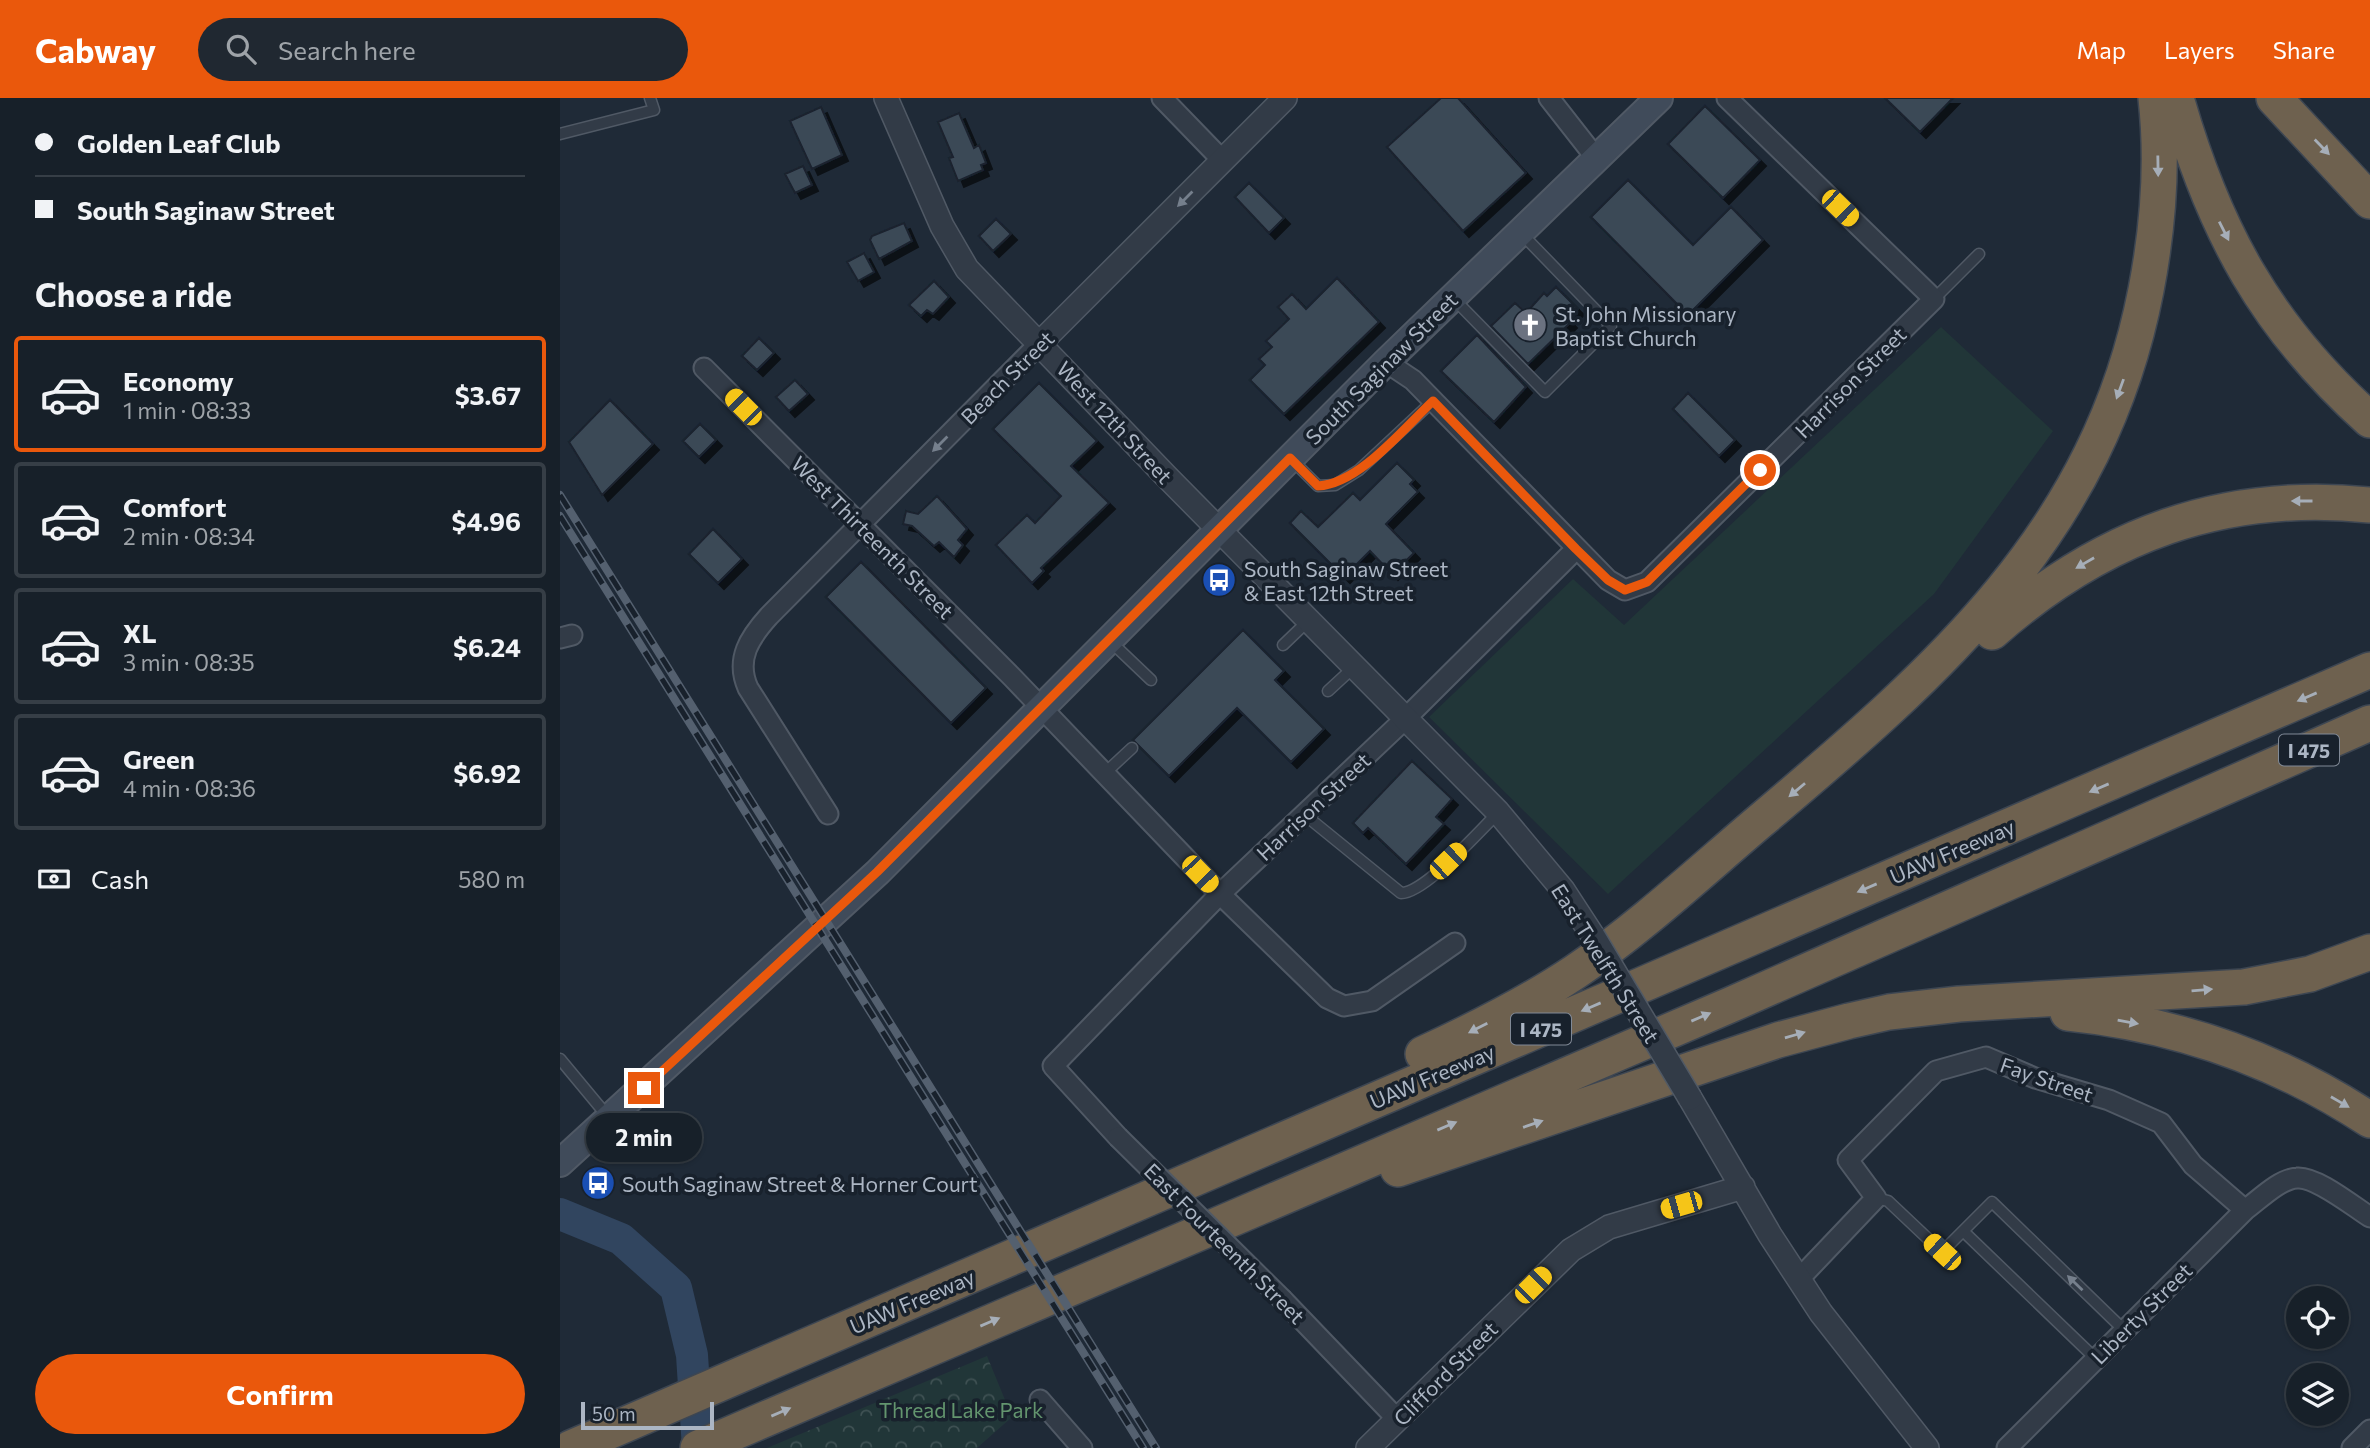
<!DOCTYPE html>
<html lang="en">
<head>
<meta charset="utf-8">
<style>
	body { margin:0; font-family:Commissioner,sans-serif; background:#202831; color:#f1f3f6; height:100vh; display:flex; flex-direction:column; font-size:26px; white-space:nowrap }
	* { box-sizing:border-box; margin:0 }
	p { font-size:23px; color:#9ea3a8 }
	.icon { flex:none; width:38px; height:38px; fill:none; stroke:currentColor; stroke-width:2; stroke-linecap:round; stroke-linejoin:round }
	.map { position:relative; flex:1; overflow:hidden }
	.sheet { display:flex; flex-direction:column; background:#172029; width:560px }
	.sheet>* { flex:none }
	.top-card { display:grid; align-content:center; height:154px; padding:0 35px; background:#172029 }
	.controls { position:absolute; left:1726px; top:1188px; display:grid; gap:14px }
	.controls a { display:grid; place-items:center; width:63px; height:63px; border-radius:50%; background:#172029; box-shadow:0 2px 5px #0004,0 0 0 2px #363e46; font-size:35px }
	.scale { position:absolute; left:21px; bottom:18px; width:133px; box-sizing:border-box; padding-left:7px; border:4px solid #acb6c4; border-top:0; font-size:19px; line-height:24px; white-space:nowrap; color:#acb6c4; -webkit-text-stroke:5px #18212c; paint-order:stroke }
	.end { position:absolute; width:32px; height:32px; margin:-16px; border:9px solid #ea580c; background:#fff; box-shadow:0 0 0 4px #fff }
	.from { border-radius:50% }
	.bubble { position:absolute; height:49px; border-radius:24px; background:#172029; box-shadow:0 2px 5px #0004,0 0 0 2px #363e46; font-size:23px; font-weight:700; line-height:49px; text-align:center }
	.car { position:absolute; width:21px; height:42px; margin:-21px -10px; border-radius:9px; box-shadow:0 0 5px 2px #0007; background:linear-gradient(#f5c518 24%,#345 0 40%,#f5c518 0 76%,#345 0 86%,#f5c518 0) }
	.top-card b { display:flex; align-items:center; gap:24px; height:66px; font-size:26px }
	.top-card b+b { border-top:2px solid #363e46 }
	.top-card i { width:18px; height:18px; background:#f1f3f6 }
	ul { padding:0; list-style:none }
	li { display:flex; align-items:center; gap:21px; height:116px; margin:0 14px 10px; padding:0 21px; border:4px solid #363e46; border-radius:7px }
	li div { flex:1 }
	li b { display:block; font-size:26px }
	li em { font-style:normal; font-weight:700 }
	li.active { border-color:#ea580c }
	li>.icon { width:63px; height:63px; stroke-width:1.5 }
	h2 { padding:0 35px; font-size:32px; line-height:84px }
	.pay { display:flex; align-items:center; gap:18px; height:77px; padding:0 35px; font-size:26px }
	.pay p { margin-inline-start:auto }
	.cta { display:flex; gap:14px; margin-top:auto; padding:14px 35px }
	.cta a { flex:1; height:80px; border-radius:42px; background:#ea580c; color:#fff; font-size:28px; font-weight:700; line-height:80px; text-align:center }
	header { display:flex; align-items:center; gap:42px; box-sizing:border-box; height:98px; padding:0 35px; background:#ea580c; color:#fff }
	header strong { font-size:33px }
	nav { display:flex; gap:38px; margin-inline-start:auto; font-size:24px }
	.search { width:490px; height:63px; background:#202831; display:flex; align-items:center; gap:18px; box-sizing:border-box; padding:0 24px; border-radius:38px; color:#9ea3a8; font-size:26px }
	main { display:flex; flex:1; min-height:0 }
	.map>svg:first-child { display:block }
	.green { fill:#213638 }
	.park { fill:url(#park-crowns) }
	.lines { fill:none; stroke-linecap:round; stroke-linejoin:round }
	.river { stroke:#31455f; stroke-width:32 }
	.building { fill:#3b4857; stroke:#1a232e; stroke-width:2; filter:url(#shadow) }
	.service-casing { stroke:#505965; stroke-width:13 }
	.minor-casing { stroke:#505965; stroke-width:23 }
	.tertiary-casing { stroke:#505965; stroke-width:26 }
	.secondary-casing { stroke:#505965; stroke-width:30 }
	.motorway-casing { stroke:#3d4652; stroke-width:38 }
	.service { stroke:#323b47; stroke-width:10 }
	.minor { stroke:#323b47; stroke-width:19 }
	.tertiary { stroke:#323b47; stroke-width:23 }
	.secondary { stroke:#404b5a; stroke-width:26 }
	.motorway { stroke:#6e614f; stroke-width:35 }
	.rail-casing { stroke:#54606f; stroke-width:8 }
	.rail { stroke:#18212c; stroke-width:5; stroke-dasharray:16; stroke-linecap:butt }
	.minor-bridge-casing { stroke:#505965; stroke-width:23; stroke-linecap:butt }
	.tertiary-bridge-casing { stroke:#505965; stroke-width:26; stroke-linecap:butt }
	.minor-bridge { stroke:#323b47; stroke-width:19 }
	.tertiary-bridge { stroke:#323b47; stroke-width:23 }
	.oneway { fill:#a6aeb8 }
	.oneway2 { fill:#757f8c }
	.route { stroke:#ea580c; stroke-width:9 }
	.labels { text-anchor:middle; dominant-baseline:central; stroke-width:7; stroke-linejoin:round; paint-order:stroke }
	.shield { fill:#18212c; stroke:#808996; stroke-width:2 }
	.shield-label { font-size:19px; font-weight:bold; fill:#acb6c4 }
	.poi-label { font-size:21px; fill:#acb6c4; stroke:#18212c; text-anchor:start }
	.street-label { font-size:21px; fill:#acb6c4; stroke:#18212c }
	.park-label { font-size:21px; fill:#63956e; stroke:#18212c }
</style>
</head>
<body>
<header>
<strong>Cabway</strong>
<div class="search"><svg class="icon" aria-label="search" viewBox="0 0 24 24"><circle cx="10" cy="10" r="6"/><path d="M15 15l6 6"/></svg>Search here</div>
<nav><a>Map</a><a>Layers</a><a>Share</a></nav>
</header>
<main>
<section class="sheet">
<div class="top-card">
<b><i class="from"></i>Golden Leaf Club</b>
<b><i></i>South Saginaw Street</b>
</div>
<h2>Choose a ride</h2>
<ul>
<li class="active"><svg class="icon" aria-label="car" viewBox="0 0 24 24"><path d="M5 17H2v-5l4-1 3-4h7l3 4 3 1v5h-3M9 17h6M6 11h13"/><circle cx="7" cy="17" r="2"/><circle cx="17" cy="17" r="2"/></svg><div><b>Economy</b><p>1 min · 08:33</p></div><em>$3.67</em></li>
<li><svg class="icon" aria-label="car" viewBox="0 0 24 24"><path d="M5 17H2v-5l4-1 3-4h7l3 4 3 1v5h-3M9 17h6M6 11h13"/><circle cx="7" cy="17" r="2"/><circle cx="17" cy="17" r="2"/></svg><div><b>Comfort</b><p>2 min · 08:34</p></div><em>$4.96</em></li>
<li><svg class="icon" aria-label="car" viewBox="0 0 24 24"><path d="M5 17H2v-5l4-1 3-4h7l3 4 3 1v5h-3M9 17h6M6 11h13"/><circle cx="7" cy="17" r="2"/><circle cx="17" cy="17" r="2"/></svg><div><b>XL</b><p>3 min · 08:35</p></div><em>$6.24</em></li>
<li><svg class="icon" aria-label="car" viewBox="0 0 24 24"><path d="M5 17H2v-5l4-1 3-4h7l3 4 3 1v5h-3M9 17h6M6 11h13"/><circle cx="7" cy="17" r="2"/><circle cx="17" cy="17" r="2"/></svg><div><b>Green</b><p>4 min · 08:36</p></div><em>$6.92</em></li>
</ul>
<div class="pay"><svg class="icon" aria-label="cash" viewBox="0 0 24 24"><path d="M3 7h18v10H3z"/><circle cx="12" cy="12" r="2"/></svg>Cash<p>580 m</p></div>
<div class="cta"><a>Confirm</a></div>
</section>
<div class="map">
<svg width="1810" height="1350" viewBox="0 0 1810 1350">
	<defs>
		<pattern id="park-crowns" width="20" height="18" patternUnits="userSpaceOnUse" patternTransform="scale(1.75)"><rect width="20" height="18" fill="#213638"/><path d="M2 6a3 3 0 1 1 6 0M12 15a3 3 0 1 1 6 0" fill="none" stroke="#3f5153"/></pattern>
		<filter id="shadow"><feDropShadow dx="6" dy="6" stdDeviation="0" flood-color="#0009"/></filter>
	</defs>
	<rect width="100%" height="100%" fill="#1f2a37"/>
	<path class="green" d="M1381 229 1493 333 1374 496 1048 796 869 619 1013 481 1064 527Z"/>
	<path class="park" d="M427 1258 452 1319 417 1350H207Z"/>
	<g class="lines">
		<path class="river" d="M0 1116 61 1141 116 1190 132 1257 138 1350"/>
	</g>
	<path class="building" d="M881 0H898L966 75 903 133 827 49Z
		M1325 0H1393L1360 34Z
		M1145 8 1200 62 1163 100 1108 46Z
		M261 9 282 57 252 71 230 23Z
		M399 15 414 50 419 47 426 65 421 67 423 72 398 83 389 60 393 59 378 24Z
		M243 68 252 87 235 95 225 76Z
		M1068 82 1133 147 1171 109 1203 142 1128 217 1031 119Z
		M689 85 724 120 709 135 675 99Z
		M436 121 451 136 433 153 419 138Z
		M344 125 352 143 319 161 310 142 312 138Z
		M304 155 314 174 298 183 287 164Z
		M777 180 819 224 724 316 690 282 705 267 699 261 712 249 706 243 729 221 718 209 732 196 746 211Z
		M374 183 389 199 373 216 367 212 361 218 349 207Z
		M996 189 1018 211 1008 221 1011 224 968 266 931 228 955 205 966 215 984 195 987 198Z
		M917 237 966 289 934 324 881 273Z
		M199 240 214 255 197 272 182 258Z
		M235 282 248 296 229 313 216 299Z
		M479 285 537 343 511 368 549 405 481 470 484 473 472 485 436 447 467 417 475 425 501 398 433 331Z
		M1128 295 1175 342 1159 358 1113 311Z
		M50 302 93 346 42 397 9 344Z
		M140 326 156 342 139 359 123 343Z
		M837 365 854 382 850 386 858 394 826 426 854 455 832 476 810 453 784 479 730 425 741 413 758 429 793 395 800 402Z
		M377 398 407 431 398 442 403 447 394 459 379 444 374 448 352 428 343 426 346 413 358 416Z
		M153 431 182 461 158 485 129 456Z
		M301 464 426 590 391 625 266 499Z
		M683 532 724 573 715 582 764 631 731 664 677 610 609 678 573 642Z
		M852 663 892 701 876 719 884 726 846 766 808 730 803 735 793 725Z"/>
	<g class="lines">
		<g class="service-casing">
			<path id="service" d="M0 36 94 12 90 0
				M893 200 985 294 1051 228 960 134
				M1374 201 1419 156
				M731 361 758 388 775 387 799 372 873 303
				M549 542 591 582
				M723 547 748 523
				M768 593 794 569
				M544 676 572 650
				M745 717 841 795C865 795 919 733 938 715
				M0 961 49 1020
				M1316 1100 1328 1103 1382 1154 1403 1133
				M1536 1261 1403 1133 1432 1104 1564 1232"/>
		</g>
		<g class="minor-casing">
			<path id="minor" d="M602 0 663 63
				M989 0 1036 60
				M826 264 853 282 1048 482 1065 492 1087 484 1374 201 1167 0
				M144 270 452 579 660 796 767 900 784 908 812 903 895 845
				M0 540 12 537
				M268 716 188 590C175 561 190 539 209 518L480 245
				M558 1039 493 968 660 796 846 620 1016 451
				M1239 1181 1316 1100 1288 1062 1376 973 1426 959 1475 980 1549 1002 1601 1025 1633 1067 1685 1112
				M723 1202 838 1322
				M480 1302 522 1350
				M1447 1350 1685 1112C1699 1102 1719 1081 1737 1080 1756 1078 1794 1109 1810 1119
				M1792 1350 1810 1332"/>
		</g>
		<g class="tertiary-casing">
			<path id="tertiary" d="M326 0 382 128 407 171 607 379 938 714 1003 792 1033 838
				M480 245 725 0
				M1130 1000 1210 1137 1261 1215 1367 1350
				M808 1350 1011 1152 1049 1129 1183 1089"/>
		</g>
		<g class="secondary-casing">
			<path id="secondary" d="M0 1065 318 774 826 264 1099 0"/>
		</g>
		<g class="motorway-casing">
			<path id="motorway" d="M1616 0C1654 133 1706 229 1810 322
				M1714 0 1810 103
				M1432 534C1542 437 1663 392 1810 407
				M1508 915C1616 926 1719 962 1810 1022
				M863 956C915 932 967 906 1015 874 1080 830 1139 775 1199 724 1379 572 1539 435 1586 192 1598 130 1603 63 1596 0
				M838 1071 1218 942 1289 923 1329 914 1399 906 1684 889 1750 876 1810 854
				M11 1350 1810 572
				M138 1350 1170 907 1810 625"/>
		</g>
		<use href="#service" class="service"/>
		<use href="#minor" class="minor"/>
		<use href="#tertiary" class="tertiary"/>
		<use href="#secondary" class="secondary"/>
		<use href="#motorway" class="motorway"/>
		<g class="rail-casing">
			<path id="rail" d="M0 397 596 1350
				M0 418 583 1350"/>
		</g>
		<use href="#rail" class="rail"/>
		<g class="minor-bridge-casing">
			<path id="minor-bridge" d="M558 1039 723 1202"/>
		</g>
		<g class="tertiary-bridge-casing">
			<path id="tertiary-bridge" d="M1033 838 1130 1000"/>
		</g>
		<use href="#minor-bridge" class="minor-bridge"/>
		<use href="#tertiary-bridge" class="tertiary-bridge"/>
	</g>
	<defs><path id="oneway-solid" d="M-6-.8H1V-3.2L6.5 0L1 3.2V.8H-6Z" transform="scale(1.75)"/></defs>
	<g class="oneway">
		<use href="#oneway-solid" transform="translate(1762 49) rotate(46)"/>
		<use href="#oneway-solid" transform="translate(1598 68) rotate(89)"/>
		<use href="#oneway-solid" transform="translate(1664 133) rotate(63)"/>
		<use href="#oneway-solid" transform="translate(1560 291) rotate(110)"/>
		<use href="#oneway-solid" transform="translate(1742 403) rotate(180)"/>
		<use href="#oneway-solid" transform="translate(1525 465) rotate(150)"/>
		<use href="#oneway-solid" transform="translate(1747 599) rotate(157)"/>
		<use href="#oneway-solid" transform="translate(1539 690) rotate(157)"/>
		<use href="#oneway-solid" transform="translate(1237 692) rotate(140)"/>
		<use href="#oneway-solid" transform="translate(1307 790) rotate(157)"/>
		<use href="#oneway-solid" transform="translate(1642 892) rotate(-5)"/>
		<use href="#oneway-solid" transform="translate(1031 909) rotate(157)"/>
		<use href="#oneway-solid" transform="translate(1141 919) rotate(-23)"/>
		<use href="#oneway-solid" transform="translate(1568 924) rotate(10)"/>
		<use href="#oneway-solid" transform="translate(918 930) rotate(153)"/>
		<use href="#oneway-solid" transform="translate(1235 937) rotate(-16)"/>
		<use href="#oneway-solid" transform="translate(1780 1004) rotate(30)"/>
		<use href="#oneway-solid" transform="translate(973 1026) rotate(-19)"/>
		<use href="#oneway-solid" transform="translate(887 1028) rotate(-23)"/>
		<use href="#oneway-solid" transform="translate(430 1224) rotate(-23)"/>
		<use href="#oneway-solid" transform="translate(221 1314) rotate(-23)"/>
	</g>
	<g class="oneway2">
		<use href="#oneway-solid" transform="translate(625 101) rotate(135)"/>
		<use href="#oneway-solid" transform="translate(380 346) rotate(135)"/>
		<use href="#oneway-solid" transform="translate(1515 1185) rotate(-136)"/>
	</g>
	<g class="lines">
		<path class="route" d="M84 990 317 774 730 360 758 388C799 386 843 331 873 303L1016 451 1048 482 1065 492 1087 484 1200 372"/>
	</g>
	<defs>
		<g id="church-disc" transform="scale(1.75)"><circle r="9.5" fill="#6b7280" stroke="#18212c"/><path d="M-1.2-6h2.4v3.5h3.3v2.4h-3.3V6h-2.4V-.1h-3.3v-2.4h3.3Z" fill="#fff"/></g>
		<g id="bus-disc" transform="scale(1.75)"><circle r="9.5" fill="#1a4fb4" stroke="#18212c"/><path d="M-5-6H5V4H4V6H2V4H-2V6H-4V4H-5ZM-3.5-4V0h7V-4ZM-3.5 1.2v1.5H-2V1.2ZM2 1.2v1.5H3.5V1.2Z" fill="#fff"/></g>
	</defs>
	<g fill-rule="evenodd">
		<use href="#church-disc" x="970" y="227"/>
		<use href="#bus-disc" x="659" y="482"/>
		<use href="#bus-disc" x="38" y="1085"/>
	</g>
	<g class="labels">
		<g class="shield">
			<rect x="1719" y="636.5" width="60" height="31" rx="5"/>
			<rect x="951" y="915.5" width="60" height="31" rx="5"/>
		</g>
		<g class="shield-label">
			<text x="1749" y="652">I 475</text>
			<text x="981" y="931">I 475</text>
		</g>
		<g class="poi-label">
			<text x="995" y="215">St. John Missionary<tspan x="995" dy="24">Baptist Church</tspan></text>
			<text x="684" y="470">South Saginaw Street<tspan x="684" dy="24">&amp; East 12th Street</tspan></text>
			<text x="62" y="1085">South Saginaw Street &amp; Horner Court</text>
		</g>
		<g class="street-label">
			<text transform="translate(821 270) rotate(-45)">South Saginaw Street</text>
			<text transform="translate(447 279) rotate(-45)">Beach Street</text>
			<text transform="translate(1290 284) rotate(-45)">Harrison Street</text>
			<text transform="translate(555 324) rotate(47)">West 12th Street</text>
			<text transform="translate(313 439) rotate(45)">West Thirteenth Street</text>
			<text transform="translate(753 708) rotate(-43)">Harrison Street</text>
			<text transform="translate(1392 753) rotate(-23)">UAW Freeway</text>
			<text transform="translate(1046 865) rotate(58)">East Twelfth Street</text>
			<text transform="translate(872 978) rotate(-23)">UAW Freeway</text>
			<text transform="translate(1487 981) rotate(19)">Fay Street</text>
			<text transform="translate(665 1145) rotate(45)">East Fourteenth Street</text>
			<text transform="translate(352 1203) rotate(-23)">UAW Freeway</text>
			<text transform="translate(1581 1215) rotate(-45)">Liberty Street</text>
			<text transform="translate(885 1275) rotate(-45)">Clifford Street</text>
		</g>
		<g class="park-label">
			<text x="401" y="1311">Thread Lake Park</text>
		</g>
	</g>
</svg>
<div class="controls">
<a><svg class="icon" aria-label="locate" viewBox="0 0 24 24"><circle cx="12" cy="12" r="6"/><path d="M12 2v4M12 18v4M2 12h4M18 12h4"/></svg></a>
<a><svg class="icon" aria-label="layers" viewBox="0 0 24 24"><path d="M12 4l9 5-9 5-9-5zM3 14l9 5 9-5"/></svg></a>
</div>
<div class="scale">50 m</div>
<i class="end from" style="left:1200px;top:372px"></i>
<i class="end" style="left:84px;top:990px"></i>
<div class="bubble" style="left:26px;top:1015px;width:116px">2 min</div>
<i class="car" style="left:1280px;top:110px;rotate:134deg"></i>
<i class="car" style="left:183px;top:309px;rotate:315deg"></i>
<i class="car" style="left:888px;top:763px;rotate:46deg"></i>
<i class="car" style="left:640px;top:776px;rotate:136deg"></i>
<i class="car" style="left:1121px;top:1107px;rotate:254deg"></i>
<i class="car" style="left:1382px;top:1154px;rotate:313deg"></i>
<i class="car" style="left:973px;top:1187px;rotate:45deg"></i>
</div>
</main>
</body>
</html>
